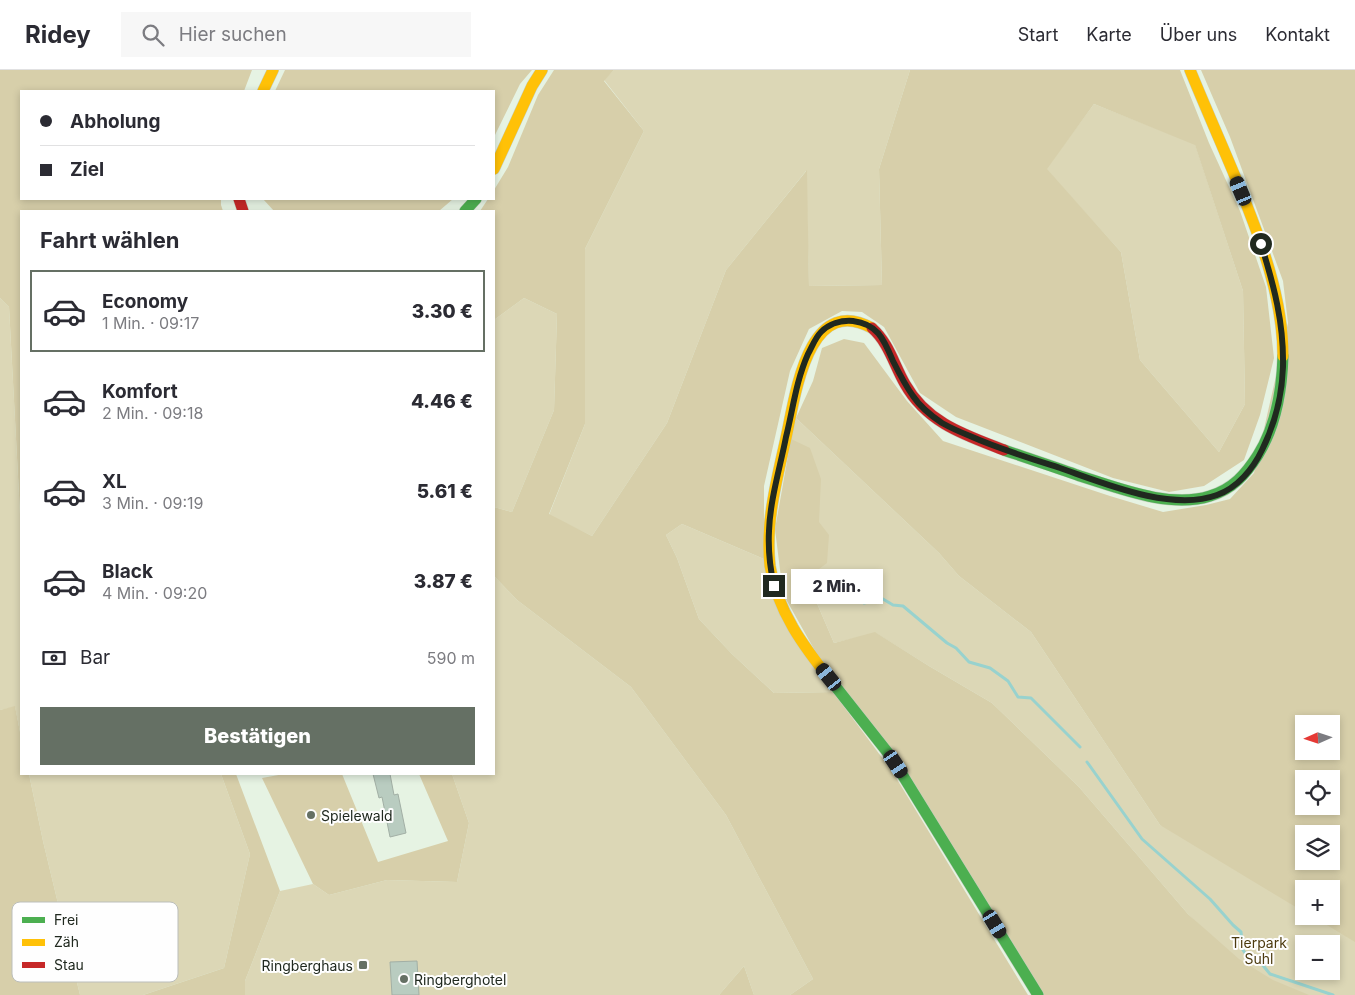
<!DOCTYPE html>
<html lang="de">
<head>
<meta charset="utf-8">
<style>
	body { margin:0; font-family:Inter,sans-serif; background:#f7f7f7; color:#2b2b33; height:100vh; display:flex; flex-direction:column; font-size:19px; white-space:nowrap }
	* { box-sizing:border-box; margin:0 }
	p { font-size:16px; color:#7c7c81 }
	.icon { flex:none; width:28px; height:28px; fill:none; stroke:currentColor; stroke-width:2; stroke-linecap:round; stroke-linejoin:round }
	.map { position:relative; flex:1; overflow:hidden }
	.details { position:absolute; left:20px; top:140px; width:475px; height:565px; display:flex; flex-direction:column; background:#fff; border-radius:0px; box-shadow:0 2px 8px #0003 }
	.details>* { flex:none }
	.top-card { position:absolute; left:20px; top:20px; width:475px; height:110px; border-radius:0px; box-shadow:0 2px 8px #0003; display:grid; align-content:center; height:110px; padding:0 20px; background:#fff }
	.needle { width:32px; rotate:267deg }
	.fabs { position:absolute; left:1295px; top:645px; display:grid; gap:10px }
	.fabs a { display:grid; place-items:center; width:45px; height:45px; border-radius:0px; background:#fff; box-shadow:0 2px 8px #0003; font-size:25px }
	.end { position:absolute; width:22px; height:22px; margin:-11px; border:6px solid #20291f; background:#fff; box-shadow:0 0 0 2px #fff }
	.from { border-radius:50% }
	.bubble { position:absolute; height:35px; border-radius:0px; background:#fff; box-shadow:0 2px 8px #0003; font-size:16px; font-weight:800; line-height:35px; text-align:center }
	.car { position:absolute; width:15px; height:30px; margin:-15px -8px; border-radius:6px; box-shadow:0 0 4px 1px #0007; background:linear-gradient(#222 24%,#8ab4d8 0 40%,#222 0 76%,#8ab4d8 0 86%,#222 0) }
	.top-card b { display:flex; align-items:center; gap:18px; height:48px; font-size:19px }
	.top-card b+b { border-top:1px solid #e1e1e2 }
	.top-card i { width:12px; height:12px; background:#2b2b33 }
	ul { padding:0; list-style:none }
	li { display:flex; align-items:center; gap:15px; height:82px; margin:0 10px 8px; padding:0 10px; border:2px solid transparent; border-radius:0px }
	li div { flex:1 }
	li b { display:block; font-size:19px }
	li em { font-style:normal; font-weight:800 }
	li.on { border-color:#657064 }
	li>.icon { width:45px; height:45px; stroke-width:1.5 }
	h2 { padding:0 20px; font-size:22px; line-height:60px }
	.pay { display:flex; align-items:center; gap:12px; height:55px; padding:0 20px; font-size:19px }
	.pay p { margin-inline-start:auto }
	.button { display:flex; gap:10px; margin-top:auto; padding:10px 20px }
	.button a { flex:1; height:58px; border-radius:0px; background:#657064; color:#fff; font-size:20px; font-weight:800; line-height:58px; text-align:center }
	header { display:flex; align-items:center; gap:30px; box-sizing:border-box; height:70px; padding:0 25px; background:#fff; border-bottom:1px solid #e1e1e2 }
	header strong { font-size:24px }
	nav { display:flex; gap:28px; margin-inline-start:auto; font-size:18px }
	.search { width:350px; height:45px; background:#f7f7f7; display:flex; align-items:center; gap:12px; box-sizing:border-box; padding:0 18px; border-radius:0px; color:#7c7c81; font-size:19px }
	.map>svg:first-child { display:block }
	.green { fill:#dcd7b6; fill-rule:evenodd }
	.forest { fill:#d7cfaa; fill-rule:evenodd }
	.lines { fill:none; stroke-linecap:round; stroke-linejoin:round }
	.stream { stroke:#98d2ce; stroke-width:3 }
	.building { fill:#b9ccc0; stroke:#a2afa5 }
	.fast-casing { stroke:#c4cec1; stroke-width:12 }
	.slow-casing { stroke:#c4cec1; stroke-width:12 }
	.jam-casing { stroke:#c4cec1; stroke-width:12 }
	.fast { stroke:#4caf50; stroke-width:11 }
	.slow { stroke:#ffc107; stroke-width:11 }
	.jam { stroke:#c62828; stroke-width:11 }
	.route { stroke:#20291f; stroke-width:6 }
	.poi-dot { fill:#657064; stroke:#fefefe; stroke-width:2 }
	.labels { text-anchor:middle; dominant-baseline:central; stroke-width:4; stroke-linejoin:round; paint-order:stroke }
	.poi-label { font-size:14px; fill:#20291f; stroke:#fefefe; text-anchor:start }
	.park-label { font-size:14px; fill:#4c3a0e; stroke:#fefefe }
	.key { fill:#fefefe; stroke:#bbbebb; stroke-width:1 }
	.key-label { font-size:14px; fill:#20291f }
</style>
</head>
<body>
<header>
<strong>Ridey</strong>
<div class="search"><svg class="icon" aria-label="search" viewBox="0 0 24 24"><circle cx="10" cy="10" r="6"/><path d="M15 15l6 6"/></svg>Hier suchen</div>
<nav><a>Start</a><a>Karte</a><a>Über uns</a><a>Kontakt</a></nav>
</header>
<div class="map">
<svg width="1355" height="925" viewBox="0 0 1355 925">
	<rect width="100%" height="100%" fill="#e6f3e3"/>
	<path class="green" d="M614 0H910L879 99 882 215 809 216 806 101 726 200 667 353 592 466 549 445 585 354V179L644 61 604 10Z
		M1094 34 1195 74 1243 221 1245 334 1219 382 1140 290 1121 182 1046 99Z
		M0 228 9 237 21 463V667L15 637 0 640Z
		M524 228 557 244 554 340 512 442 494 437V250Z
		M796 348 939 483 959 506 1031 562 1160 755 1304 791H1331L1355 749V925H1203L1207 862 1188 844 1079 717 992 633 929 596 876 563 834 573 816 531 815 502 820 409 791 369ZM1304 819H1331V846H1304ZM1304 874H1331V901H1304Z
		M682 454 764 489 833 622 774 623 732 584 699 549 677 488 666 465Z
		M494 506 517 530 631 617 726 745 813 909 790 925H754L744 896 719 925H245V911L280 821 313 814 329 825 387 810 457 812 469 753 452 704H494Z
		M29 704H221L250 784 224 898 143 925H80L43 771Z"/>
	<path class="forest" d="M0 0H252L244 21H21V129H221V135L223 141H21V463L9 237 0 228Z
		M285 0H532L520 14 494 67V21H275Z
		M554 0H614L604 11 644 61 585 179V354L549 444 592 466 667 353 726 200 807 100 809 216 882 215 879 99 910 0H1180L1209 73 1240 141 1266 217 1274 288 1260 345 1244 390 1204 416 1169 422 1113 408 956 347 920 323 884 257 862 242 842 241 809 259 790 301 764 416V489L682 454 666 465 677 488 699 549 732 584 774 623 833 622 892 701 1028 925H790L813 909 726 745 631 617 517 530 494 506V437L512 442 554 340 557 244 524 228 494 250V141H480L488 129H494V120L508 97 538 25ZM1094 34 1195 75 1243 221 1245 334 1219 382 1140 290 1121 182 1047 99Z
		M1201 0H1355V872L1312 846H1331V819H1304V842L1160 755 1031 562 959 506 939 483 796 348 813 311 822 278 844 269 864 273 907 331 943 371 1110 426 1163 442 1206 435 1230 429 1254 403 1288 253 1283 211 1230 67ZM1304 654H1331V681H1304ZM1304 709H1331V736H1304ZM1304 764H1331V791H1304Z
		M263 129H453L439 141H274Z
		M791 369 810 378 821 409 819 452 829 465 827 493 815 502 816 531 834 573 875 562 929 596 992 633 1079 717 1188 844 1239 889 1273 910 1309 925H1044L814 579 783 524 775 459Z
		M15 636 21 667V704H29L43 771 80 925H0V640Z
		M221 704H236L280 821 245 911V925H143L224 898 250 784Z
		M284 704H342L378 792 448 771 419 704H452L469 753 457 812 387 810 329 825 313 814 262 708Z
		M744 896 754 925H719Z"/>
	<g class="lines">
		<path class="stream" d="M864 533 883 529 893 535 903 536 947 573 956 578 969 592 990 598 1008 611 1018 627 1031 628 1080 677
			M1087 692 1142 769 1210 829 1233 855 1241 862 1243 880 1251 892 1261 893 1270 904 1333 925"/>
	</g>
	<path class="building" d="M373 704H390L394 725 398 724 406 763 390 767 382 727 379 728Z
		M417 891 419 925H392L390 892Z"/>
	<g class="lines">
		<g class="fast-casing">
			<path id="fast" d="M465 141 476 129
				M1004 380C1030 389 1055 397 1080 406 1119 418 1170 439 1210 426 1233 419 1246 404 1258 385 1276 356 1282 320 1283 286
				M832 612 892 688 1038 925"/>
		</g>
		<g class="slow-casing">
			<path id="slow" d="M1190 0C1206 39 1223 77 1239 116 1261 170 1283 228 1283 286
				M263 21 273 0
				M494 99 532 16 542 0
				M832 612C804 577 777 541 770 496 765 453 777 409 786 368 795 328 807 222 872 258"/>
		</g>
		<g class="jam-casing">
			<path id="jam" d="M239 129 243 141
				M872 258C889 273 894 295 905 314 927 353 965 365 1004 380"/>
		</g>
		<use href="#fast" class="fast"/>
		<use href="#slow" class="slow"/>
		<use href="#jam" class="jam"/>
	</g>
	<g class="lines">
		<path class="route" d="M774 516C770 498 768 480 769 461 770 430 780 398 786 367 793 339 796 311 808 284 812 277 815 268 821 262 829 254 841 250 853 251 878 254 884 270 893 291 899 303 905 315 913 326 921 338 930 345 942 353 951 358 960 362 970 366 999 379 1029 388 1060 398 1103 413 1171 442 1217 425 1237 418 1253 399 1262 380 1275 354 1282 326 1283 297 1284 253 1274 216 1261 174"/>
	</g>
	<g class="poi-dot">
		<circle cx="311" cy="745" r="5"/>
		<rect x="358" y="890" width="10" height="10" rx="2.5"/>
		<circle cx="404" cy="909" r="5"/>
	</g>
	<g class="labels">
		<g class="poi-label">
			<text x="321" y="745">Spielewald</text>
			<text x="353" y="895" text-anchor="end">Ringberghaus</text>
			<text x="414" y="909">Ringberghotel</text>
		</g>
		<g class="park-label">
			<text x="1259" y="872">Tierpark<tspan x="1259" dy="16">Suhl</tspan></text>
		</g>
	</g>
	<rect x="12" y="832" width="166" height="80" rx="8" class="key"/>
	<rect x="22" y="847" width="23" height="6" fill="#4caf50"/>
	<rect x="22" y="869" width="23" height="7" fill="#ffc107"/>
	<rect x="22" y="892" width="23" height="6" fill="#c62828"/>
	<g class="key-label">
		<text x="54" y="855">Frei</text>
		<text x="54" y="877">Zäh</text>
		<text x="54" y="900">Stau</text>
	</g>
</svg>
<div class="fabs">
<a><svg class="needle" viewBox="-14 -14 28 28"><path d="M0-13l5 13h-10z" fill="#e53935"/><path d="M0 13l5-13h-10z" fill="#7c7c81"/></svg></a>
<a><svg class="icon" aria-label="locate" viewBox="0 0 24 24"><circle cx="12" cy="12" r="6"/><path d="M12 2v4M12 18v4M2 12h4M18 12h4"/></svg></a>
<a><svg class="icon" aria-label="layers" viewBox="0 0 24 24"><path d="M12 4l9 5-9 5-9-5zM3 14l9 5 9-5"/></svg></a>
<a>+</a>
<a>−</a>
</div>
<i class="end from" style="left:1261px;top:174px"></i>
<i class="end" style="left:774px;top:516px"></i>
<div class="bubble" style="left:791px;top:499px;width:92px">2 Min.</div>
<i class="car" style="left:1241px;top:121px;rotate:337deg"></i>
<i class="car" style="left:829px;top:607px;rotate:321deg"></i>
<i class="car" style="left:896px;top:694px;rotate:146deg"></i>
<i class="car" style="left:995px;top:854px;rotate:149deg"></i>
<div class="top-card">
<b><i class="from"></i>Abholung</b>
<b><i></i>Ziel</b>
</div>
<section class="details">
<h2>Fahrt wählen</h2>
<ul>
<li class="on"><svg class="icon" aria-label="car" viewBox="0 0 24 24"><path d="M5 17H2v-5l4-1 3-4h7l3 4 3 1v5h-3M9 17h6M6 11h13"/><circle cx="7" cy="17" r="2"/><circle cx="17" cy="17" r="2"/></svg><div><b>Economy</b><p>1 Min. · 09:17</p></div><em>3.30 €</em></li>
<li><svg class="icon" aria-label="car" viewBox="0 0 24 24"><path d="M5 17H2v-5l4-1 3-4h7l3 4 3 1v5h-3M9 17h6M6 11h13"/><circle cx="7" cy="17" r="2"/><circle cx="17" cy="17" r="2"/></svg><div><b>Komfort</b><p>2 Min. · 09:18</p></div><em>4.46 €</em></li>
<li><svg class="icon" aria-label="car" viewBox="0 0 24 24"><path d="M5 17H2v-5l4-1 3-4h7l3 4 3 1v5h-3M9 17h6M6 11h13"/><circle cx="7" cy="17" r="2"/><circle cx="17" cy="17" r="2"/></svg><div><b>XL</b><p>3 Min. · 09:19</p></div><em>5.61 €</em></li>
<li><svg class="icon" aria-label="car" viewBox="0 0 24 24"><path d="M5 17H2v-5l4-1 3-4h7l3 4 3 1v5h-3M9 17h6M6 11h13"/><circle cx="7" cy="17" r="2"/><circle cx="17" cy="17" r="2"/></svg><div><b>Black</b><p>4 Min. · 09:20</p></div><em>3.87 €</em></li>
</ul>
<div class="pay"><svg class="icon" aria-label="cash" viewBox="0 0 24 24"><path d="M3 7h18v10H3z"/><circle cx="12" cy="12" r="2"/></svg>Bar<p>590 m</p></div>
<div class="button"><a>Bestätigen</a></div>
</section>
</div>
</body>
</html>
